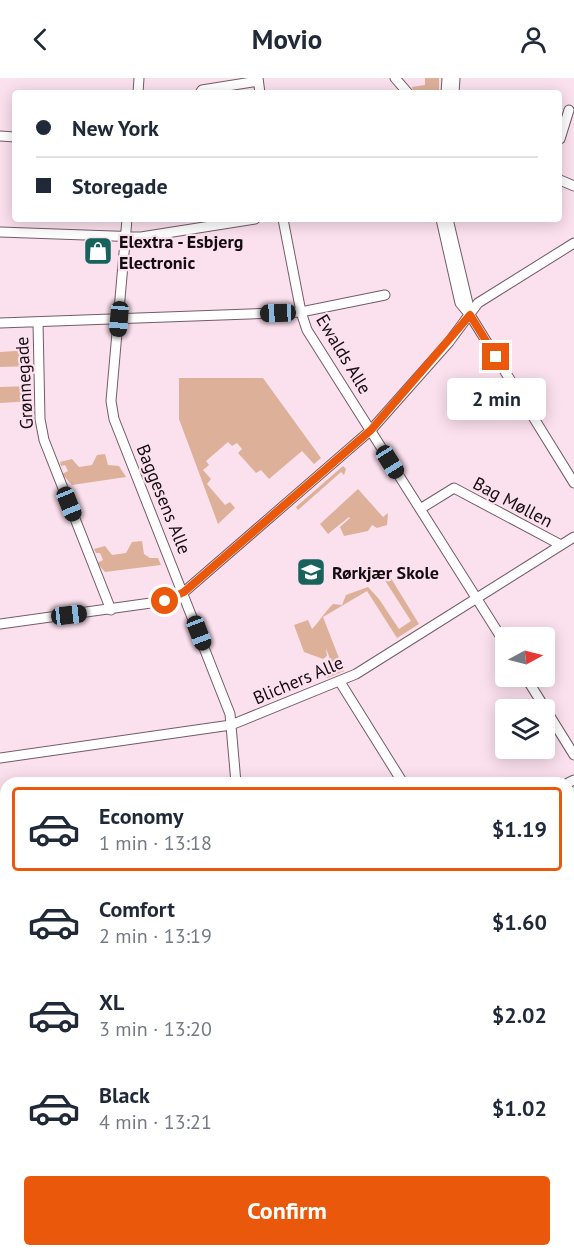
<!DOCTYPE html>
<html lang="en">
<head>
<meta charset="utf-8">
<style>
	body { margin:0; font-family:"PT Sans",sans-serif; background:#f2f2f3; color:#1f2937; height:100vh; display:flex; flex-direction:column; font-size:22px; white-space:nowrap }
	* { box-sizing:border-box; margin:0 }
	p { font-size:20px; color:#747a83 }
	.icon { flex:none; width:33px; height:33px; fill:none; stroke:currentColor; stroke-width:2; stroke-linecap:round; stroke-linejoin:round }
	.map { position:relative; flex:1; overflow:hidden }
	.panel { position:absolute; left:0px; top:699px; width:574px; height:480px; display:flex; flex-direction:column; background:#fff; border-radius:18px 18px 0 0; box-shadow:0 3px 15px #0003 }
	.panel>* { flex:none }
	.guide { position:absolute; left:12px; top:12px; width:550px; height:132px; border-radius:6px; box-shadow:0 3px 15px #0003; display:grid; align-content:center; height:132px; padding:0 24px; background:#fff }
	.needle { width:39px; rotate:83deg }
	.buttons { position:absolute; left:495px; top:549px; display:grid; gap:12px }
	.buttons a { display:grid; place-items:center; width:60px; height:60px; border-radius:6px; background:#fff; box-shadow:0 3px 15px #0003; font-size:30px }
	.end { position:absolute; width:27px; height:27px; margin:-14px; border:8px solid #ea580c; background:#fff; box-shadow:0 0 0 3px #fff }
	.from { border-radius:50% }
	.bubble { position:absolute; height:42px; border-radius:6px; background:#fff; box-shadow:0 3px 15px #0003; font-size:20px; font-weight:800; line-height:42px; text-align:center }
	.car { position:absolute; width:18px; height:36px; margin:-18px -9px; border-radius:8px; box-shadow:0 0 4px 2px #0007; background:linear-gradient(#222 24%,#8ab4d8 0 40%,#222 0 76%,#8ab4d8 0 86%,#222 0) }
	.guide b { display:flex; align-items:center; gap:21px; height:57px; font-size:22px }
	.guide b+b { border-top:2px solid #e0e1e3 }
	.guide i { width:15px; height:15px; background:#1f2937 }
	ul { padding:10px 0 0; list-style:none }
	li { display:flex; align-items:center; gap:18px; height:84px; margin:0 12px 9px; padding:0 12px; border:3px solid transparent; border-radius:6px }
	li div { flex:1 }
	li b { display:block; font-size:22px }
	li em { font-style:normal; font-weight:800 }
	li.active { border-color:#ea580c }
	li>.icon { width:54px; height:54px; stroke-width:1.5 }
	.cta { display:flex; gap:12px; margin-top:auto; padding:12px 24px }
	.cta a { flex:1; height:69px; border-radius:6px; background:#ea580c; color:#fff; font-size:24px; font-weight:800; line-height:69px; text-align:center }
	header { display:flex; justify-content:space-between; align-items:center; height:78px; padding:0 24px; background:#fff; font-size:27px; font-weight:800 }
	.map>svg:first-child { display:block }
	.green { fill:#ddb199 }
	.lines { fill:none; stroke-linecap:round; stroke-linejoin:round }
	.minor-casing { stroke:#735c67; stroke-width:11 }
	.minor { stroke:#fff; stroke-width:9 }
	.route { stroke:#ea580c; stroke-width:8 }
	.labels { text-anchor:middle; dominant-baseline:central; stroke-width:4.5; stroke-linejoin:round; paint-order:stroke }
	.poi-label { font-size:18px; font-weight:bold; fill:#150c11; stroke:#fbe0ed; text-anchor:start }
	.street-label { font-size:18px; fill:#150c11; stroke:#fbe0ed }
</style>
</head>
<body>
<header><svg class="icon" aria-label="back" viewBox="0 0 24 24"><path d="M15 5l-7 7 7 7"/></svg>Movio<svg class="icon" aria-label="person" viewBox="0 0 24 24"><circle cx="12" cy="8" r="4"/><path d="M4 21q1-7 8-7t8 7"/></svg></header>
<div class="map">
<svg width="574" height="1179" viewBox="0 0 574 1179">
	<rect width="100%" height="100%" fill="#fbe0ed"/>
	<path class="green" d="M425 0H439V15H414L412 9 425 7Z
		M30 272 31 288 0 289V274Z
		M179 300H263L321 380 314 386 302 373 269 401 261 392 256 395 238 375 242 371 237 365 232 368 228 364 206 383 209 387 203 392 211 401 207 406 225 427 230 424 235 430 218 446 179 341Z
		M31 308 32 323 0 325V309Z
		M105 376 108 387 119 388 126 399 72 407 62 396 68 393 65 387 61 388 60 384 72 381 79 389 92 387 97 377Z
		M343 388 346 391 344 397 341 394 298 432 296 429Z
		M358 411 383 439 388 435 387 447 377 450 372 447 368 453 344 458 340 449 350 440 349 439 328 456 320 446Z
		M142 463 144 476 150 480H158L161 487 105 494 97 485 103 482 100 475H96L94 471 105 468 112 477 126 475 132 464Z
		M389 497 419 546 397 560 367 513 323 539 344 593 327 600 324 592 331 584 326 570 327 578 323 581 304 574 294 547 308 542 312 551C319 544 324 535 333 526L342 527 346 517 368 509 379 521 399 551 411 543 384 501Z"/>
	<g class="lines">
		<g class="minor-casing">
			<path id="minor" d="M258 0 260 15
				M395 0 408 15
				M138 15 139 0
				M200 15 202 12 258 3
				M446 15 447 0
				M454 15 455 0
				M0 58 15 59
				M560 61 569 32
				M560 102 574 108
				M127 141 111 323 114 341 230 636 236 705
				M283 141 301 234 307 252 506 567
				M441 141 460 225 470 237 574 405
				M448 141 470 234
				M0 154 141 159 255 141
				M38 244 40 341 44 362 111 532
				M0 245 301 234 385 217
				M420 431 454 410 561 467
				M0 546 165 523 184 514 371 352 449 264 478 225 574 165
				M525 598 574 677
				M340 604 403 705
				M0 680 231 647 356 596 574 459
				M568 705 574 702
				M0 835 6 836
				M568 898 574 895
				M568 969 574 977
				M0 1009 6 1005
				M568 1089 574 1088
				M0 1141 6 1138
				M279 1173V1179
				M462 1173V1179
				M565 1173 566 1179
				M194 1179 205 1173"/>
		</g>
		<use href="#minor" class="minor"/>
	</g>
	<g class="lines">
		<path class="route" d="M165 523 184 514 371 352 470 237 496 279"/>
	</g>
	<defs>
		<g id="shop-square" transform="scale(1.5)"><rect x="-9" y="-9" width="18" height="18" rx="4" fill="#17635c" stroke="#fbe0ed"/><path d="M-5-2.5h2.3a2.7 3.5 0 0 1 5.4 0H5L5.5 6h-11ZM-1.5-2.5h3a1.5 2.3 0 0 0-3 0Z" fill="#fff"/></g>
		<g id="school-square" transform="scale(1.5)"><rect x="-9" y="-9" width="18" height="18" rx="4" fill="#17635c" stroke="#fbe0ed"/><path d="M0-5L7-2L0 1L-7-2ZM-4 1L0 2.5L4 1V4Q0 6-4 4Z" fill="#fff"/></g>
	</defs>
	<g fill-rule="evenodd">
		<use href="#shop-square" x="98" y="173"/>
		<use href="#school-square" x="311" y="494"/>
	</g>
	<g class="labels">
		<g class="poi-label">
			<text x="119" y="163">Elextra - Esbjerg<tspan x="119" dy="21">Electronic</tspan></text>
			<text x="332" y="494">Rørkjær Skole</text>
		</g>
		<g class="street-label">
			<text transform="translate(344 276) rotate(59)">Ewalds Alle</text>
			<text transform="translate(24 305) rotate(-93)">Grønnegade</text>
			<text transform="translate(164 421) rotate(68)">Baggesens Alle</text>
			<text transform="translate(513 424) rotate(28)">Bag Møllen</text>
			<text transform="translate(298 602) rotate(-23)">Blichers Alle</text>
		</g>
	</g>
</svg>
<div class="buttons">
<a><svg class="needle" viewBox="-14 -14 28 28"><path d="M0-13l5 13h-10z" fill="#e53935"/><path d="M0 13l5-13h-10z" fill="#747a83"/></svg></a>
<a><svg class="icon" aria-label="layers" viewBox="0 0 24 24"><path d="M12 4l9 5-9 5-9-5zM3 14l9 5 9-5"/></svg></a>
</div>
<i class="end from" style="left:165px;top:523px"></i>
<i class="end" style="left:496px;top:279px"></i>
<div class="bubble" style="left:447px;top:300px;width:99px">2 min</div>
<i class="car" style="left:278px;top:235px;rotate:268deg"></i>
<i class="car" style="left:119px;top:241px;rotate:185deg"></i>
<i class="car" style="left:390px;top:384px;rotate:148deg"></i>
<i class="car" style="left:69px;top:426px;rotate:158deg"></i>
<i class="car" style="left:69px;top:537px;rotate:83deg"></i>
<i class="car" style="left:199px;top:555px;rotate:159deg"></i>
<div class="guide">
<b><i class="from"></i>New York</b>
<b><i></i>Storegade</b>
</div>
<section class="panel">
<ul>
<li class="active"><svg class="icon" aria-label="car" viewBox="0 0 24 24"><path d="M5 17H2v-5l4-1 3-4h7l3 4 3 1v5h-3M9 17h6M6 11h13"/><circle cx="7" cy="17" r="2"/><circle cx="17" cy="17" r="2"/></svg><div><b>Economy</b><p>1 min · 13:18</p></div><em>$1.19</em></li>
<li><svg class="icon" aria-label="car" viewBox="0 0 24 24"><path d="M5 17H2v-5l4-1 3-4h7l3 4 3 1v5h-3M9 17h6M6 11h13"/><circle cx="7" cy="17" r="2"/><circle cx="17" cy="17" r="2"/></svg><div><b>Comfort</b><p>2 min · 13:19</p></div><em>$1.60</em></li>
<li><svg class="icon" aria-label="car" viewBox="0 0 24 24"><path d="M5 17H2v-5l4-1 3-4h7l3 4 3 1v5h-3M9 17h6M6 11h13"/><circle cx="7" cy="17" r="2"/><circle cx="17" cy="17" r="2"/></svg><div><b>XL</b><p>3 min · 13:20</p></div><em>$2.02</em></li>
<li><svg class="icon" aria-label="car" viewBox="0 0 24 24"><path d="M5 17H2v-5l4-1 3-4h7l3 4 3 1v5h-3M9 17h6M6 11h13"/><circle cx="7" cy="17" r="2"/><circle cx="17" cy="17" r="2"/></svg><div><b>Black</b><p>4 min · 13:21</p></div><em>$1.02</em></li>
</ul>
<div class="cta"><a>Confirm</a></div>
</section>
</div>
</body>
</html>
